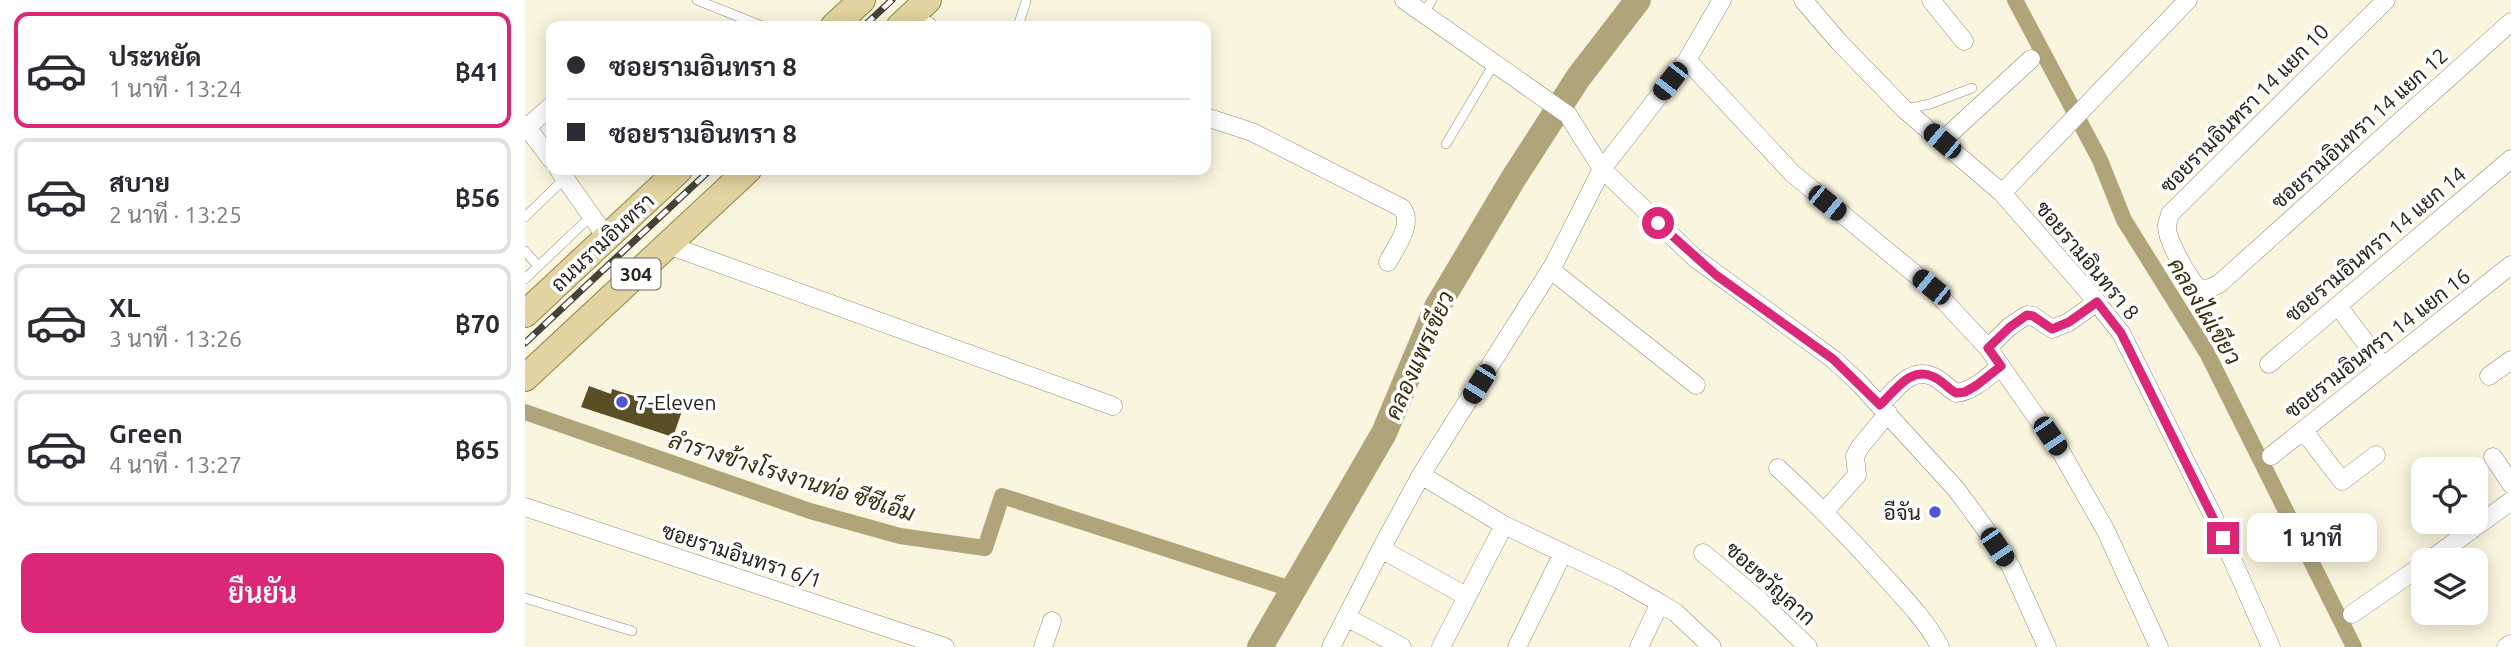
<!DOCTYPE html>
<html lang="th">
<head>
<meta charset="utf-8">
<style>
	body { margin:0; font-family:Ubuntu,Sarabun,sans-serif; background:#f2f2f3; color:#2b2b33; height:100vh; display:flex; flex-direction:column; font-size:26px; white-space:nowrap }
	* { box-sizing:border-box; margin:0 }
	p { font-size:23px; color:#7c7c81 }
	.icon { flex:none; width:38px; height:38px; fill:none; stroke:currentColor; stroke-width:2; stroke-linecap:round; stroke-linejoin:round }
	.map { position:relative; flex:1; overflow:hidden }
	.sheet { display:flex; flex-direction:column; background:#fff; width:525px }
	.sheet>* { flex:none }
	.hud { position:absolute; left:21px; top:21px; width:665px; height:154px; border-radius:14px; box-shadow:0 4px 18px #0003; display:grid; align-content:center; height:154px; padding:0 21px; background:#fff }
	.controls { position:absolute; left:1886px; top:457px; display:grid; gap:14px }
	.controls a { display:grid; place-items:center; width:77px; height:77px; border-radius:14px; background:#fff; box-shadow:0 4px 18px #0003; font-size:35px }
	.end { position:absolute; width:32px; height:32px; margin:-16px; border:9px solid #db2777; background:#fff; box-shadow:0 0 0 4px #fff }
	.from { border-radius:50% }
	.bubble { position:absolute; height:49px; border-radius:14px; background:#fff; box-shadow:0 4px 18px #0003; font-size:23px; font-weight:600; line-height:49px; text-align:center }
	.car { position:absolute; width:21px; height:42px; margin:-21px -10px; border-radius:9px; box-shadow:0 0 5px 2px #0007; background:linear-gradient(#222 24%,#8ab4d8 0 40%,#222 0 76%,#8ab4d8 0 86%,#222 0) }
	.hud b { display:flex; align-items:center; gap:24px; height:66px; font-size:26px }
	.hud b+b { border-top:2px solid #e1e1e2 }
	.hud i { width:18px; height:18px; background:#2b2b33 }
	ul { padding:12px 0 0; list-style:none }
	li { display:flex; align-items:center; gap:21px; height:116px; margin:0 14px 10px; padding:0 7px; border:4px solid #e1e1e2; border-radius:14px }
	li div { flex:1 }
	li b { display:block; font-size:26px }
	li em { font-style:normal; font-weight:600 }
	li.active { border-color:#db2777 }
	li>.icon { width:63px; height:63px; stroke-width:1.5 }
	.action { display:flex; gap:14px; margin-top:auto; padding:14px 21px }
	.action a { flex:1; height:80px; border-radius:14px; background:#db2777; color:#fff; font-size:28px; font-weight:600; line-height:80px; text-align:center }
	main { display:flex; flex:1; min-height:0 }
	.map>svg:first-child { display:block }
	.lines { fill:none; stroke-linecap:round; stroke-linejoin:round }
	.canal { stroke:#b0a57a; stroke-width:16 }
	.river { stroke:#b0a57a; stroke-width:26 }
	.building { fill:#594e26 }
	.service-casing { stroke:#8f8a76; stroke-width:10 }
	.minor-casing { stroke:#8f8a76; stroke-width:19 }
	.primary-casing { stroke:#948549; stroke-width:28 }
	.service { stroke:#fff; stroke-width:9 }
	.minor { stroke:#fff; stroke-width:18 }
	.primary { stroke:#e2d4a0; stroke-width:26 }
	.rail-casing { stroke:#454338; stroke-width:7 }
	.rail { stroke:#fff; stroke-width:4.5; stroke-dasharray:13; stroke-linecap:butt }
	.route { stroke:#db2777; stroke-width:9 }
	.poi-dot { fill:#4f58ce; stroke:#fff; stroke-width:2.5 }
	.labels { text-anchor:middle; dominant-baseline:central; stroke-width:7; stroke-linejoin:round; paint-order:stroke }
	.shield { fill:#fff; stroke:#686661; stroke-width:2 }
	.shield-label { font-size:19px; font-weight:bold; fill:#27251d }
	.street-label { font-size:21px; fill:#27251d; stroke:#fff }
	.poi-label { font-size:21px; fill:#27251d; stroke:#fff; text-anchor:start }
	.water-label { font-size:23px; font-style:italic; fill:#3a310c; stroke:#fff }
</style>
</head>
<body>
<main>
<section class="sheet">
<ul>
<li class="active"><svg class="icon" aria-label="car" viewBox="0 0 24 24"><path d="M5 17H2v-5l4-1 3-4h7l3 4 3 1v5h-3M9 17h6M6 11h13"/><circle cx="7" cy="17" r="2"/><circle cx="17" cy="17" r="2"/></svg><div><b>ประหยัด</b><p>1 นาที · 13:24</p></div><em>฿41</em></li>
<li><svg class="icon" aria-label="car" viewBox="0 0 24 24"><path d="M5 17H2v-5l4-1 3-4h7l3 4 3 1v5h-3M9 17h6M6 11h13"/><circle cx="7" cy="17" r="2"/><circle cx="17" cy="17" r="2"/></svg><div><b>สบาย</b><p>2 นาที · 13:25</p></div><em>฿56</em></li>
<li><svg class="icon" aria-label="car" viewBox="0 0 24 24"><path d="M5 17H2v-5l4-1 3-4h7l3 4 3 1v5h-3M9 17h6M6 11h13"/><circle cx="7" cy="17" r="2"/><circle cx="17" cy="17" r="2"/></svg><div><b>XL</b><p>3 นาที · 13:26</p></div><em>฿70</em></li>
<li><svg class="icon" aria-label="car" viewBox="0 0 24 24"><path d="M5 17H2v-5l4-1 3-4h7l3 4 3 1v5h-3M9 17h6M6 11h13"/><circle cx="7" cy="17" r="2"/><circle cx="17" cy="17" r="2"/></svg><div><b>Green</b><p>4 นาที · 13:27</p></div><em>฿65</em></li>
</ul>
<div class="action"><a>ยืนยัน</a></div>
</section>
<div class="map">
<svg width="1986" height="647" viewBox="0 0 1986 647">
	<rect width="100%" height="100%" fill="#faf5de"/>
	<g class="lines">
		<path class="canal" d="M1490 0 1575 160 1599 220 1682 353 1829 647
			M0 412 285 511 375 536 460 548 477 496 769 590"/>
		<path class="river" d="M735 647 859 433 912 307 988 179 1053 78 1113 0"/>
	</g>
	<path class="building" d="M64 386 86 394 87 389 157 411 148 437 56 407Z"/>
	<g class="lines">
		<g class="service-casing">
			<path id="service" d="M172 0 237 26
				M899 13 907 0
				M493 26 501 2
				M1381 109 1405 104 1447 88
				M921 144 970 62
				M0 217 40 178
				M0 251 13 266
				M0 279 66 216
				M0 598 107 631"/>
		</g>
		<g class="minor-casing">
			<path id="minor" d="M879 0 1043 115 1077 169 1170 258 1308 359 1332 381 1431 489 1459 527 1486 567 1522 647
				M1278 0 1314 42 1379 109 1477 193 1566 295 1596 333 1688 516 1746 647
				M1406 0 1439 41
				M1861 0 1645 214C1644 218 1643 221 1642 225 1641 240 1663 277 1673 288L1683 289 1694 284 1986 22
				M383 19 403 26
				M1162 60 1267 173 1406 287 1463 348 1536 452 1581 531 1634 647
				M681 117 727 132 877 208C889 225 871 246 863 262
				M0 125 26 159
				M0 129 26 106
				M1417 141 1506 59
				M34 170 82 238
				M1477 193 1663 0
				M143 245 588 406
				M1026 270 1171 385
				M1813 306 1858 366
				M1463 348 1484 327 1502 315 1508 316 1527 329 1544 322 1572 302
				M1744 364 1986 159
				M1964 376 1986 360
				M1355 405C1370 391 1386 365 1409 377 1417 381 1423 388 1431 393 1449 391 1462 377 1476 366
				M1778 430 1817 481 1851 455
				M1746 456 1986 265
				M1968 457 1986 484
				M1253 468C1291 503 1325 538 1359 576 1379 598 1401 620 1415 647
				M896 475 979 525 1093 579 1135 603 1151 613 1187 647
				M0 507 420 647
				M1300 511 1332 475 1330 456 1335 447 1363 413
				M856 549 941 596
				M1178 553 1234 600 1283 647
				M1905 560 1986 501
				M1827 614 1899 564
				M821 617 877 647
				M518 647 527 621
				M806 647 856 549 896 475 1029 264 1077 169 1162 60 1197 0
				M916 647 979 525
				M992 647 1038 553
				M1114 647 1135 603
				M1981 647 1986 644"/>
		</g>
		<g class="primary-casing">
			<path id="primary" d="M309 26 337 0
				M375 26 403 0
				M0 314 154 170
				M0 378 223 170"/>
		</g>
		<use href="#service" class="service"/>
		<use href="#minor" class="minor"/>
		<use href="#primary" class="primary"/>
		<g class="rail-casing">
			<path id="rail" d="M339 26 367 0
				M0 343 185 170"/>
		</g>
		<use href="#rail" class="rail"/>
	</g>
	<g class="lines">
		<path class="route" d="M1133 223 1191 275 1308 359 1355 405C1370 391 1386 365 1409 377 1417 381 1423 388 1431 393L1440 392 1452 385 1476 366 1463 348 1485 327 1502 315 1508 316 1527 329 1544 322 1572 302 1596 333 1698 538"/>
	</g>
	<g class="poi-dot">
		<circle cx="97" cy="402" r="7"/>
		<circle cx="1410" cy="512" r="7"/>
	</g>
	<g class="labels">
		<rect class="shield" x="86.5" y="258.5" width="49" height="31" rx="5"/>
		<g class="shield-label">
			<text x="111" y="274">304</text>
		</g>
		<g class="street-label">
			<text transform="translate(1719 108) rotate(-45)">ซอยรามอินทรา 14 แยก 10</text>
			<text transform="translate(1834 128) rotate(-42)">ซอยรามอินทรา 14 แยก 12</text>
			<text transform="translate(77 242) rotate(-43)">ถนนรามอินทรา</text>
			<text transform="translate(1850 244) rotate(-40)">ซอยรามอินทรา 14 แยก 14</text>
			<text transform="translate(1563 260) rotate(50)">ซอยรามอินทรา 8</text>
			<text transform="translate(1852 343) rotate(-38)">ซอยรามอินทรา 14 แยก 16</text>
			<text transform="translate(217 555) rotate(18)">ซอยรามอินทรา 6/1</text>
			<text transform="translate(1246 583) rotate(42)">ซอยขวัญลาก</text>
		</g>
		<g class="poi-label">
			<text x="111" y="402">7-Eleven</text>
			<text x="1396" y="512" text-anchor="end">อีจัน</text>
		</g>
		<g class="water-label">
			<text transform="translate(1680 311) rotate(59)">คลองไผ่เขียว</text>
			<text transform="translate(894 355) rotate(-66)">คลองแพรเขียว</text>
			<text transform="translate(267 476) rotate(17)">ลำรางข้างโรงงานท่อ ซีซีเอ็ม</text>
		</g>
	</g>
</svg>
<div class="controls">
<a><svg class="icon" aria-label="locate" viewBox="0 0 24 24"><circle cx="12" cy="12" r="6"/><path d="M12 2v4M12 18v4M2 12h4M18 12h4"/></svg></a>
<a><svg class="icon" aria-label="layers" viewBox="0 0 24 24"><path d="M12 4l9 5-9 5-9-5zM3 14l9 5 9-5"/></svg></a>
</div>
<i class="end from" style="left:1133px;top:223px"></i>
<i class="end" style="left:1698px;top:538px"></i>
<div class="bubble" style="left:1722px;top:513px;width:130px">1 นาที</div>
<i class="car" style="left:1145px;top:81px;rotate:218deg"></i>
<i class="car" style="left:1417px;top:141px;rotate:310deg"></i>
<i class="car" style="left:1302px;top:203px;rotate:129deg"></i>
<i class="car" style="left:1406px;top:287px;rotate:309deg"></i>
<i class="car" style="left:954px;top:384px;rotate:212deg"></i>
<i class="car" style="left:1525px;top:436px;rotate:146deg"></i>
<i class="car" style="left:1472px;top:547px;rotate:146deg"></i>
<div class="hud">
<b><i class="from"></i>ซอยรามอินทรา 8</b>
<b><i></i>ซอยรามอินทรา 8</b>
</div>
</div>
</main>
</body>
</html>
